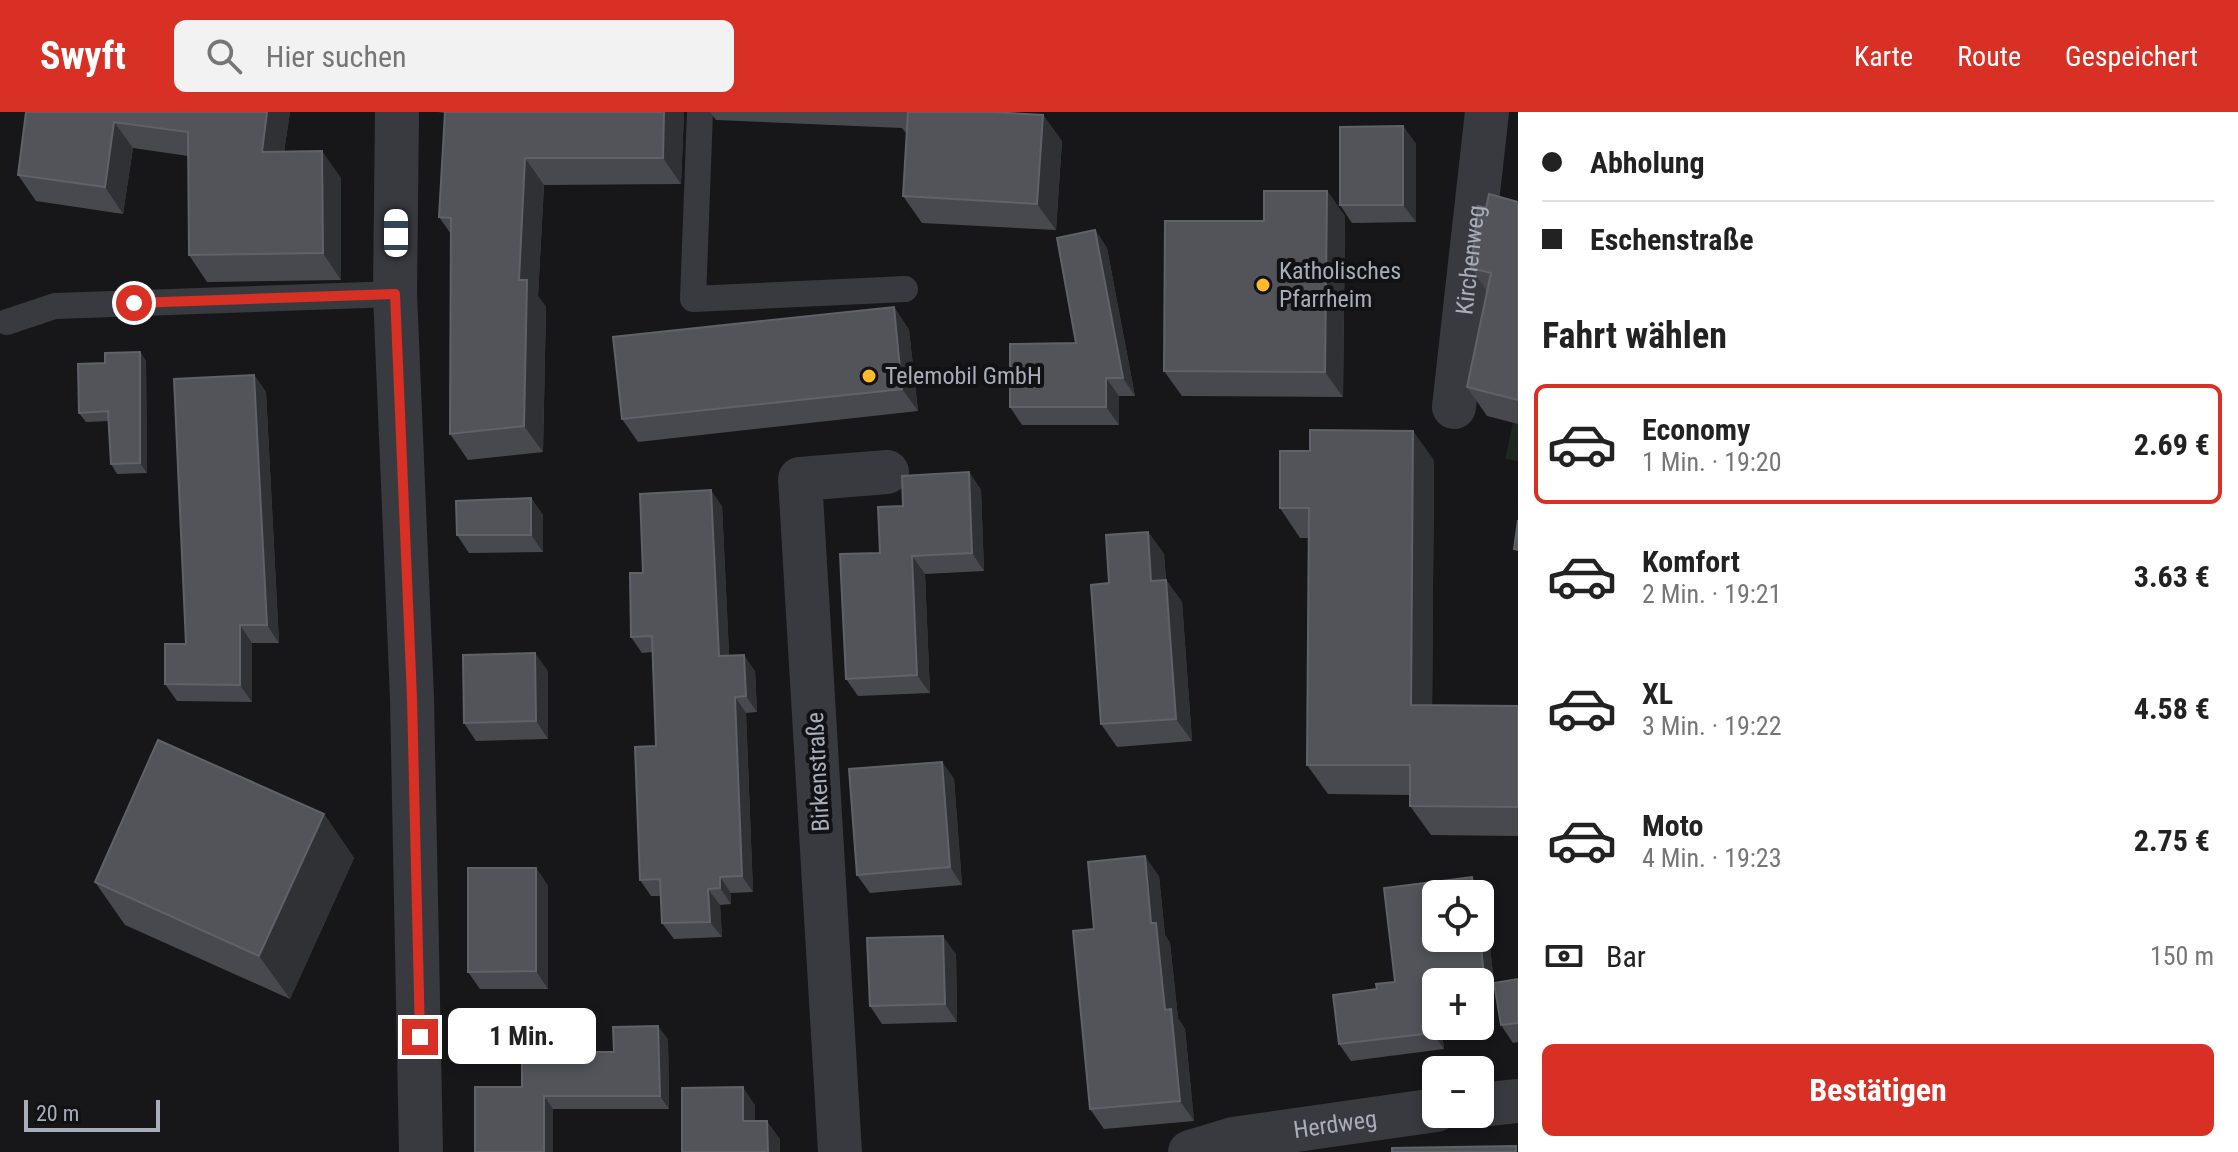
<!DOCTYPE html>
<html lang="de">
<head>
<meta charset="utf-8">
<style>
	body { margin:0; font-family:"Roboto Condensed",sans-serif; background:#f2f2f2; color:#222; height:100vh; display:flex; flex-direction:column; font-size:30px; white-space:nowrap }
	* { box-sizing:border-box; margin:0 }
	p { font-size:26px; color:#767676 }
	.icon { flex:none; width:44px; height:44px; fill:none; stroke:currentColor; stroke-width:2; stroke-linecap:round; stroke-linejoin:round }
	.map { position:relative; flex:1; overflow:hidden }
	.details { display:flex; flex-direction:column; background:#fff; width:720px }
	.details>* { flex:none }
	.guide { display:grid; align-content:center; height:176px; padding:0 24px; background:#fff }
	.controls { position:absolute; left:1422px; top:768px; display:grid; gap:16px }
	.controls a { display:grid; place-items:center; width:72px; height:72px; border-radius:12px; background:#fff; box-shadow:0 4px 12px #0003; font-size:40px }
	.scale { position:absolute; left:24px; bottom:20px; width:136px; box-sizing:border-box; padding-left:8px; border:4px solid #a8adba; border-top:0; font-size:22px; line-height:28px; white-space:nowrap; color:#a8adba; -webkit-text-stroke:6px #121214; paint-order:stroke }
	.end { position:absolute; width:36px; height:36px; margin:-18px; border:10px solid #d93025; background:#fff; box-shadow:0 0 0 4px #fff }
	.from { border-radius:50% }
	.bubble { position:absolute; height:56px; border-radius:12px; background:#fff; box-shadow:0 4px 12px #0003; font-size:26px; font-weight:700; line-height:56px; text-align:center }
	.car { position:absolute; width:24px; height:48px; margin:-24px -12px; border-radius:10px; box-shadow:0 0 6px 2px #0007; background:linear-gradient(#fff 24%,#345 0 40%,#fff 0 76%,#345 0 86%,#fff 0) }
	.guide b { display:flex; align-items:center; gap:28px; height:76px; font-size:30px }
	.guide b+b { border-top:2px solid #e0e0e0 }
	.guide i { width:20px; height:20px; background:#222 }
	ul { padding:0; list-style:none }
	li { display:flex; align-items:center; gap:24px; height:120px; margin:0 16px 12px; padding:0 8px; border:4px solid transparent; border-radius:12px }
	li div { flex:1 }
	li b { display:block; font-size:30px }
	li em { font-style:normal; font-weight:700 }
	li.on { border-color:#d93025 }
	li>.icon { width:72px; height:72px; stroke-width:1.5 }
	h2 { padding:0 24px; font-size:36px; line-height:96px }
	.pay { display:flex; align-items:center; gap:20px; height:88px; padding:0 24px; font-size:30px }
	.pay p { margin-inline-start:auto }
	.action { display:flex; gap:16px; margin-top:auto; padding:16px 24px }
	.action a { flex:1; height:92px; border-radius:12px; background:#d93025; color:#fff; font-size:32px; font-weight:700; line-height:92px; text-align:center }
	header { display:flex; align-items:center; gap:48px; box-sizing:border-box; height:112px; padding:0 40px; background:#d93025; color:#fff }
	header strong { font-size:38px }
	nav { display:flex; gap:44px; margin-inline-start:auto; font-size:28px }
	.search { width:560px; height:72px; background:#f2f2f2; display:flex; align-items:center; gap:20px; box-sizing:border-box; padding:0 28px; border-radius:12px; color:#767676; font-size:30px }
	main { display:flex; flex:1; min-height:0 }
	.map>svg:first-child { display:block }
	.green { fill:#1e2720 }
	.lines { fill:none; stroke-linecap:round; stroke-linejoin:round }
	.service { stroke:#393a40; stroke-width:26 }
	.minor { stroke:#393a40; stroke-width:44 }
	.wall { fill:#48494e }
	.shaded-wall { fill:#303134 }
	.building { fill:#53545a; stroke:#606269; stroke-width:2 }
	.route { stroke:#d93025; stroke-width:10 }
	.poi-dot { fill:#ffba29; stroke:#121214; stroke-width:3 }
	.labels { text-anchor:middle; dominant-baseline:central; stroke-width:8; stroke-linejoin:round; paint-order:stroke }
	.street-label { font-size:24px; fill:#a8adba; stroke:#121214 }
	.poi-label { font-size:24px; fill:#a8adba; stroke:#121214; text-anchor:start }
</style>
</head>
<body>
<header>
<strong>Swyft</strong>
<div class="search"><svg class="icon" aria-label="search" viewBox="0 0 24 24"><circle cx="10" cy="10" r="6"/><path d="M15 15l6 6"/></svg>Hier suchen</div>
<nav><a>Karte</a><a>Route</a><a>Gespeichert</a></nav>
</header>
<main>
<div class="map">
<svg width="1518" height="1040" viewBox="0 0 1518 1040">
	<rect width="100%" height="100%" fill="#171719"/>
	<path class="green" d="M1513 311 1518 312V349L1505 347Z"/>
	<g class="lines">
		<path class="service" d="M700 0 693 187 905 177
			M7 210 55 194 395 182"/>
		<g class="minor">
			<path d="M397 0 395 182 412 586 421 1040"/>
			<path id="s1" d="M1454 295 1487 0"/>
			<path d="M1480 993 1518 989"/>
			<path d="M840 1040 800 367 887 360"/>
			<path id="s2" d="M1190 1040 1233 1027 1436 998"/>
		</g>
	</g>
	<path class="wall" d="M26 0H290L284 40 341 66V168L207 170 189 143 188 44 133 36 123 102 36 89 18 63Z
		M438 0H684L681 72 544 73 538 184 546 195 543 340 468 348 450 322 451 122 439 105 445 1Z
		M710 0H992L1043 3 1062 29 1056 118 922 111 903 84 907 21 905 20 902 16 716 8Z
		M1403 14 1416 32V110L1352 111 1340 93Z
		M1327 79 1345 104 1343 285 1182 284 1164 259 1264 109Z
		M1518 90V312L1487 304 1467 275 1487 179 1471 156 1486 96Z
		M1095 118 1107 136 1135 284H1119V313H1022L1010 295 1076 231Z
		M894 195 909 218 918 299 638 330 622 307Z
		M140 240 146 249 147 361 117 362 111 352 108 309 86 310 79 301 105 251Z
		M254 263 266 280 279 531H252V590L177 589 165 572 186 532Z
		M1434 348 1432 593 1518 594V724L1431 723 1410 694V683L1328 682 1307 653 1309 426H1300L1280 396Z
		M969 360 981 378 984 459 925 462 930 581 858 584 846 567 880 441 903 394Z
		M531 386 543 403V440L469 441 457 423Z
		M722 394 729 543 755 559 757 600 746 601 753 780 731 781V792L720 793 722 825 674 827 662 811 661 784H651L640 768 656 634 652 540 642 541 631 525 643 461Z
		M1148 420 1164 442 1166 468 1182 490 1192 629 1117 635 1101 612 1109 471Z
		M548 559V627L476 629 464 611Z
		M942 650 954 667 962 773 870 781 857 763Z
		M324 702 354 746 290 887 125 813 95 770Z
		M536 756 548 774V877H480L468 860Z
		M1159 764 1165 823 1170 831 1178 906 1185 917 1194 1009 1104 1017 1090 997Z
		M1472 765 1484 782 1494 871 1518 867V930L1513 931 1501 913 1495 879 1480 881V870H1436V914H1441L1444 937 1351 949 1339 932 1377 877 1395 870Z
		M956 842 957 910 882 912 870 894Z
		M668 927 669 997H553V1040H475L522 975 614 940Z"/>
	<path class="shaded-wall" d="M267 0H290L280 67 262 40Z
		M664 0H684L681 72 663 46Z
		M1043 3 1062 29 1056 118 1037 92Z
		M114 10 133 36 123 102 105 75Z
		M1403 14 1416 32V110L1403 93Z
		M322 39 341 66V168L323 141Z
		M525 46 544 73 538 184 546 195 543 340 524 314 519 168Z
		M1327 79 1345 104 1343 285 1325 260Z
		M1095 118 1107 136 1135 284 1123 266Z
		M894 195 909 218 918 299 902 277Z
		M140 240 146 249 147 361 140 351Z
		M254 263 266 280 279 531 267 513Z
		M1106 266 1119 284V313L1106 295Z
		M1413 319 1434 348 1432 623 1411 593Z
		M969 360 981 378 984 459 972 441Z
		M711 378 722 394 730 560 719 544Z
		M531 386 543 403V440L531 423Z
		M1148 420 1164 442 1167 491 1151 469Z
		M912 444 925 462 930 581 917 563Z
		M1166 468 1182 490 1192 629 1176 607Z
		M240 513 252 531V590L240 573Z
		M535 541 548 559V627L536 609Z
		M744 543 755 559 757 600 746 584Z
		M735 585 746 601 753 780 742 764Z
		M942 650 954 667 962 773 950 755Z
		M324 702 354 746 290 887 259 844Z
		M1145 744 1159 764 1165 823 1170 831 1178 906 1185 917 1194 1009 1180 989 1151 811Z
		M536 756 548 774V877L536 859Z
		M720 765 731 781V792L720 776Z
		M1472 765 1484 782 1495 879 1484 863 1480 826V782H1474Z
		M708 777 720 793 722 825 710 810Z
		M943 824 956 842 957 910 945 892Z
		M1426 870 1436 885V914H1441L1444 937 1432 921Z
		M658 914 668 927 669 997 660 984Z
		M743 975 755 993V1027L743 1009Z
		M544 984 553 997V1040H544Z
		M767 1009 780 1027V1040H768Z"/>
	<path class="building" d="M26 0H267L262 40 322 39 323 141 189 143 188 20 114 10 105 75 18 63Z
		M445 0H664L663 46H525L519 168H527L524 314 450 322 451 106 439 105Z
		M908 0H992L1043 3 1037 92 903 84Z
		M1403 14V93H1340V15Z
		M1264 79H1327L1325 260 1164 259 1165 109H1264Z
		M1489 82 1518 90V288L1467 275 1491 161 1471 156 1478 94 1486 96Z
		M1095 118 1123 266H1106V295H1010V232L1076 231 1057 126Z
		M894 195 902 277 622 307 613 225Z
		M140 240V351L111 352 108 299 79 301 78 252 105 251V241Z
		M254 263 267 513H240V573L165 572V532H186L174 267Z
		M1310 318 1413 319 1411 593 1518 594V695L1410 694V653H1307L1309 396H1280V339H1310Z
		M969 360 972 441 912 444 917 563 846 567 840 442 880 441 878 395 903 394 902 364Z
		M711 378 719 544 744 543 746 584 735 585 742 764 720 765V776L708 777 710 810 662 811 660 767 640 768 635 635 656 634 652 524 631 525 630 461H643L640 382Z
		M531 386V423H457L456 389Z
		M1518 408V438L1514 437Z
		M1148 420 1151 469 1166 468 1176 607 1101 612 1091 473 1109 471 1106 423Z
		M535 541 536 609 464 611 463 543Z
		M158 628 324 702 259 844 95 770Z
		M942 650 950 755 857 763 849 657Z
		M1145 744 1151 811H1156L1165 898 1171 897 1180 989 1090 997 1073 819 1094 817 1088 750Z
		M468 756H536V859L468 860Z
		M1472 765 1474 782H1436V826H1480L1484 863 1426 870 1432 921 1339 932 1333 883 1377 877 1376 872 1395 870 1384 776Z
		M943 824 945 892 870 894 867 826Z
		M1518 867V911L1501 913 1494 871Z
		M658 914 660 984H544V1040H475V975H522V940H614L613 915Z
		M743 975V1009H767L768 1040H682V976Z
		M1516 1034V1040H1392V1036Z"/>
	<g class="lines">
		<path class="route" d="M134 191 395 182 412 586 420 925"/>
	</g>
	<g class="poi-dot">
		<circle cx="1263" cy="173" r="8"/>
		<circle cx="869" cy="264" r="8"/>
	</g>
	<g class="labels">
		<g class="street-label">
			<text stroke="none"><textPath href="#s1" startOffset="148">Kirchenweg</textPath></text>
			<text transform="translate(818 660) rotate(-93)">Birkenstraße</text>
			<text stroke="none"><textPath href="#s2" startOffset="148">Herdweg</textPath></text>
		</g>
		<g class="poi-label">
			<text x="1279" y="159">Katholisches<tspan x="1279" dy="28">Pfarrheim</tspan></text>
			<text x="885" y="264">Telemobil GmbH</text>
		</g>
	</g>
</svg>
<div class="controls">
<a><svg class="icon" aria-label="locate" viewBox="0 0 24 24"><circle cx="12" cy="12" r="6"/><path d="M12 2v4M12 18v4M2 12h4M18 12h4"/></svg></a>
<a>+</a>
<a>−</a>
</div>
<div class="scale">20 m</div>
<i class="end from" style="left:134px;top:191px"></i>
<i class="end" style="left:420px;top:925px"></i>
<div class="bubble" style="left:448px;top:896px;width:148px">1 Min.</div>
<i class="car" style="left:396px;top:121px;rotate:0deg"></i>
</div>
<section class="details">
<div class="guide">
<b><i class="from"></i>Abholung</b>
<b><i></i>Eschenstraße</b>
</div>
<h2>Fahrt wählen</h2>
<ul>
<li class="on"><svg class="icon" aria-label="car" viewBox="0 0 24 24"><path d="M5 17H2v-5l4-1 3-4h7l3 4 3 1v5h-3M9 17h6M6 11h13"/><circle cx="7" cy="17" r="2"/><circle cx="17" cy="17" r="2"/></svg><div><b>Economy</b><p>1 Min. · 19:20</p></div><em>2.69 €</em></li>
<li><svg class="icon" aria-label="car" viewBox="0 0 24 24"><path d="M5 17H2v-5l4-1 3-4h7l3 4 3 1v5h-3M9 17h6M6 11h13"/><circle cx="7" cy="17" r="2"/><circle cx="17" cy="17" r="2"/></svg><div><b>Komfort</b><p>2 Min. · 19:21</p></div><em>3.63 €</em></li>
<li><svg class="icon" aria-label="car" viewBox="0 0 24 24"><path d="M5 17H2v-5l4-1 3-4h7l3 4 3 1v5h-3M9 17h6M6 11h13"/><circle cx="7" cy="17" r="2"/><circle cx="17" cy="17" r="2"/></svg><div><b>XL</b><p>3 Min. · 19:22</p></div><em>4.58 €</em></li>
<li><svg class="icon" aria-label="car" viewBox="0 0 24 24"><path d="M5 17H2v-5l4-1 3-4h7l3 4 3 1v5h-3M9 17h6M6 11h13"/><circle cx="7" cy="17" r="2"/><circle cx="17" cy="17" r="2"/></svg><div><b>Moto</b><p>4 Min. · 19:23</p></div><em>2.75 €</em></li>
</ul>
<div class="pay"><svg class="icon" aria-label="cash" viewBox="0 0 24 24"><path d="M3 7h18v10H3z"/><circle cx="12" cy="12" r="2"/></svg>Bar<p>150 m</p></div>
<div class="action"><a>Bestätigen</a></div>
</section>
</main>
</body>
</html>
